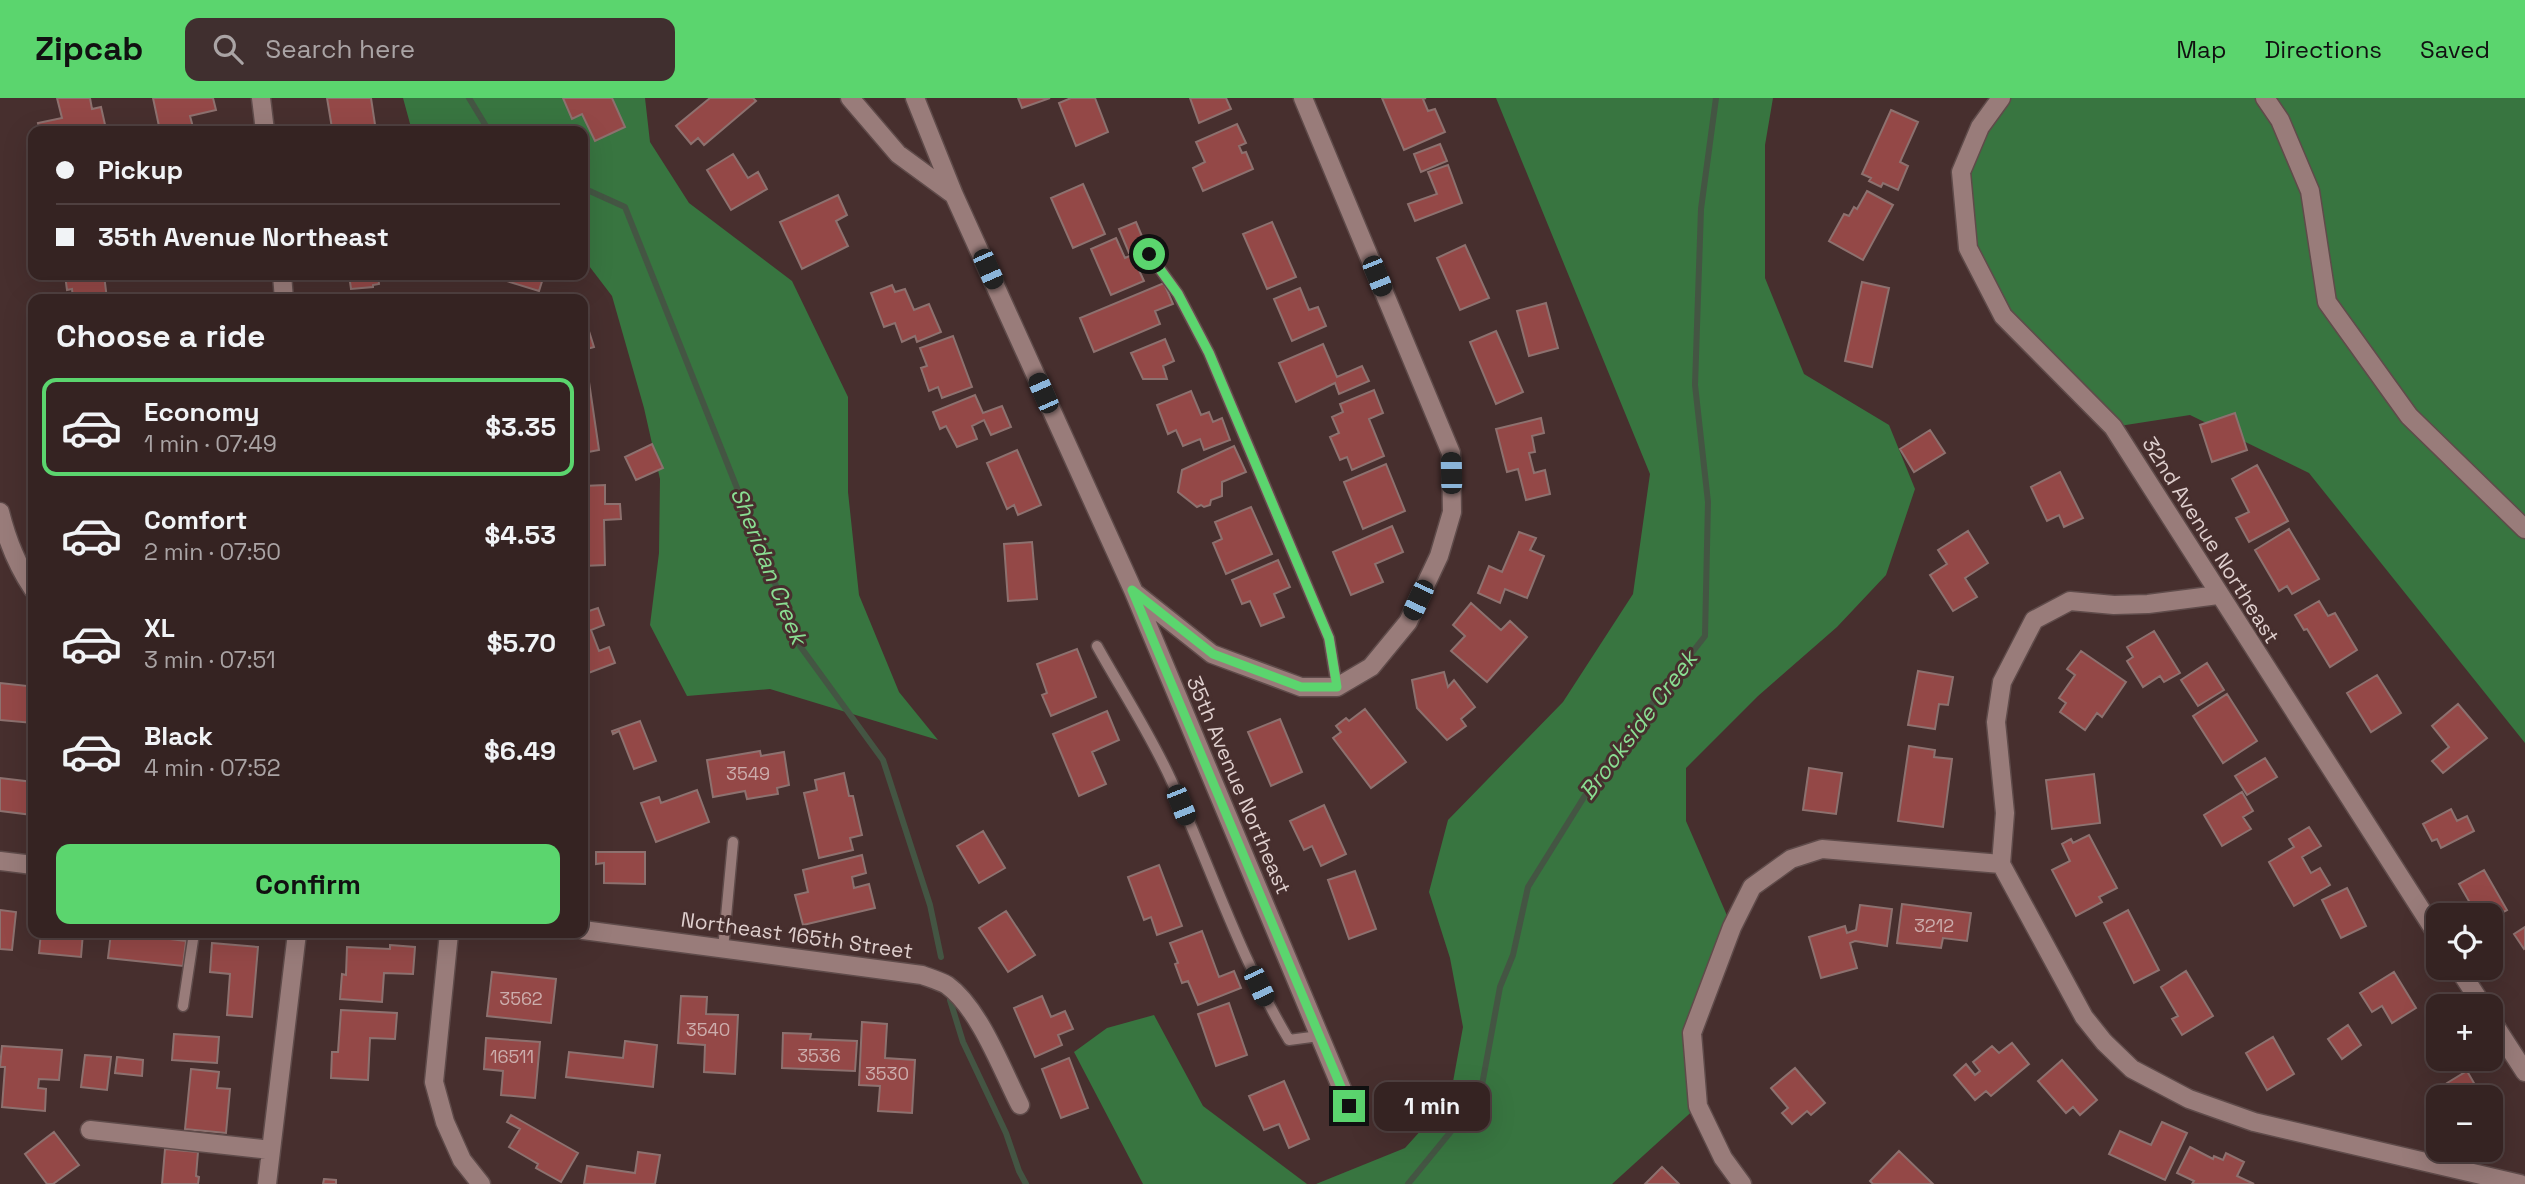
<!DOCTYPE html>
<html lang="en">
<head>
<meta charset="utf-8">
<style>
	body { margin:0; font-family:"Space Grotesk",sans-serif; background:#402f2f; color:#f1f3f6; height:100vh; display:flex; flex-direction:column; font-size:26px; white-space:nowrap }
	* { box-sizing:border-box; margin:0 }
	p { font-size:23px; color:#aaa4a5 }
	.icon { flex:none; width:38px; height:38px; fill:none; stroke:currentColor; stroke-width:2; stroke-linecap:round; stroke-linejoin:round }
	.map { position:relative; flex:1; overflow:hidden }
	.drawer { position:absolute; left:28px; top:196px; width:560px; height:644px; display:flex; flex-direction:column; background:#352322; border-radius:14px; box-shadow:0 7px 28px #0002,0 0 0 2px #4f4040 }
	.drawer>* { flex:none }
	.top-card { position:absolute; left:28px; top:28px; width:560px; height:154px; border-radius:14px; box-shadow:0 7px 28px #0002,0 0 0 2px #4f4040; display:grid; align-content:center; height:154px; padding:0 28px; background:#352322 }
	.fabs { position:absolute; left:2426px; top:805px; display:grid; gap:14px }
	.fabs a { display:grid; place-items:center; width:77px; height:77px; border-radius:14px; background:#352322; box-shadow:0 7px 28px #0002,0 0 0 2px #4f4040; font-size:35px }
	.end { position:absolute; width:32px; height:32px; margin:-16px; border:9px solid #5bd56e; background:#111; box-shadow:0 0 0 4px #111 }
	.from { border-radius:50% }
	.bubble { position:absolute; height:49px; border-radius:14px; background:#352322; box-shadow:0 7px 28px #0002,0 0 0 2px #4f4040; font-size:23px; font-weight:700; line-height:49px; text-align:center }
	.car { position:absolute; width:21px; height:42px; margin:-21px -10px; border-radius:9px; box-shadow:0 0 5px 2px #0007; background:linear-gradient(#222 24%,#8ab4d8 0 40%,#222 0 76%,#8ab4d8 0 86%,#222 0) }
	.top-card b { display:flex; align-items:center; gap:24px; height:66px; font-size:26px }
	.top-card b+b { border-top:2px solid #4f4040 }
	.top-card i { width:18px; height:18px; background:#f1f3f6 }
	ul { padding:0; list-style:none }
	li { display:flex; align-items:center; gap:21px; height:98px; margin:0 14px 10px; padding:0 14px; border:4px solid transparent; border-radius:14px }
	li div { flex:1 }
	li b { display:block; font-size:26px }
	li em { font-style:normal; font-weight:700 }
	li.active { border-color:#5bd56e }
	li>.icon { width:63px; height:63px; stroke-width:1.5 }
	h2 { padding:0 28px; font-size:32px; line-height:84px }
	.button { display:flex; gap:14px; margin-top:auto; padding:14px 28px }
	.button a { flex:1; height:80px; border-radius:14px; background:#5bd56e; color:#111; font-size:28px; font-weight:700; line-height:80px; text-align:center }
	header { display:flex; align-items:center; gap:42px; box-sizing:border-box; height:98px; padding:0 35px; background:#5bd56e; color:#111 }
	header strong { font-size:33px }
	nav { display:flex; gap:38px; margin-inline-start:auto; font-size:24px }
	.search { width:490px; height:63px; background:#402f2f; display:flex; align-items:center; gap:18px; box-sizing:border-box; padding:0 24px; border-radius:14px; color:#aaa4a5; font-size:26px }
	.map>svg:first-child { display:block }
	.forest { fill:#387540 }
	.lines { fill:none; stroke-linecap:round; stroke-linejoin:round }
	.stream { stroke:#445543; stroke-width:6 }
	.building { fill:#944847; stroke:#8d716f; stroke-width:2 }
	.service-casing { stroke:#5f4b4a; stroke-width:13 }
	.minor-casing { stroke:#5f4b4a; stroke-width:21 }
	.service { stroke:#997c7a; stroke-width:10 }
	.minor { stroke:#997c7a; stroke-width:18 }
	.route { stroke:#5bd56e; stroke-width:9 }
	.labels { text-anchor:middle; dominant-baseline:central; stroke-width:6; stroke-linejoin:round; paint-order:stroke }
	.number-label { font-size:18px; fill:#ccadac }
	.street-label { font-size:21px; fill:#dfcfce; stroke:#472f2e }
	.water-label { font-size:23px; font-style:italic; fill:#8ade92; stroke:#472f2e }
</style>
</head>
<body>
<header>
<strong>Zipcab</strong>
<div class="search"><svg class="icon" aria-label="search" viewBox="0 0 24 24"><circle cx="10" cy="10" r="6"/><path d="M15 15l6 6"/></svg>Search here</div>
<nav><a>Map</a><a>Directions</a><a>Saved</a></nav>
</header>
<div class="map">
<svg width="2525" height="1086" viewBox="0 0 2525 1086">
	<rect width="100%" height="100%" fill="#472f2e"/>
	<path class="forest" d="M403 0H645L650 44 689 105 792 183 848 299V394L859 497 899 594 938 642 770 591 687 598 650 527 659 455 660 381 644 310 612 198 583 160V33H412Z
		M1496 0H1773L1765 47V180L1804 276 1889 327 1915 391 1886 477 1837 529 1758 598 1686 670V723L1732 829 1692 935 1698 1008 1612 1086H1316L1405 1050 1450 1000 1463 929 1450 860 1429 794 1448 722 1563 604 1633 496 1650 376Z
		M2001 0H2525V645L2309 375 2190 317 2113 329 2003 218 1968 150 1961 74Z
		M1154 917 1203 1008 1307 1086H1143L1074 954 1107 930Z"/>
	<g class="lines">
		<path class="stream" d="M469 0 489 33
			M583 90 625 109 800 548 883 662 930 807 941 859
			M950 902 963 944 1006 1035 1019 1073 1026 1086
			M1408 1086 1480 998 1500 889 1513 857 1528 789 1604 667 1705 538 1708 404 1695 287 1701 111 1716 0"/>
	</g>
	<path class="building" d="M57 0H90L92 11 101 9 106 31 97 33H40L38 25 62 20Z
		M153 0H213L216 12 190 18 194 33H160Z
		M327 0H371L376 33H316L332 30Z
		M563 0H612L625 29 595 43 582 16 572 21Z
		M710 0H753L756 3 704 47 698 40 691 46 676 28Z
		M1018 0H1050L1022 10Z
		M1071 0H1095L1108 34 1076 48 1059 5Z
		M1190 0H1226L1231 11 1199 25Z
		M1382 0H1426L1423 1 1428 13 1435 11 1445 34 1404 52Z
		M1891 12 1918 24 1900 64 1908 68 1898 92 1883 85 1881 89 1869 83 1871 80 1862 76Z
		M1237 26 1246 45 1239 48 1242 55 1246 54 1253 71 1203 93 1193 70 1205 64 1196 44Z
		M1440 46 1447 63 1421 74 1414 56Z
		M733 56 748 80 758 74 767 91 731 112 707 72Z
		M1448 67 1462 105 1415 123 1408 106 1437 96 1428 74Z
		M1083 86 1105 136 1073 150 1051 100Z
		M1867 93 1893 107 1863 162 1829 143 1844 116 1849 118 1854 109 1857 111Z
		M838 97 847 117 836 123 848 148 802 171 780 124Z
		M1136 124 1146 148 1129 155 1119 131Z
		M1272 124 1296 179 1267 191 1243 136Z
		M1116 140 1125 160 1132 157 1144 183 1111 197 1091 151Z
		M1465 147 1489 200 1460 212 1437 160Z
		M65 177H104L107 201H73L72 191 67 192Z
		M171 177H204L171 182Z
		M349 177H378L379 186 373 187V189L351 191Z
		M487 177H544L539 193Z
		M1862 184 1889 190 1872 269 1845 263Z
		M1164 185 1173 206 1155 213 1160 226 1094 254 1080 220Z
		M892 187 895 194 905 191 914 212 929 206 941 234 917 244 915 238 902 244 895 225 884 229 871 195Z
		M1300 190 1309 212 1318 209 1326 228 1292 243 1274 201Z
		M414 197V201H378Z
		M1546 205 1558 250 1529 258 1517 213Z
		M583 214 594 249 583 252Z
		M1496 233 1523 294 1496 306 1470 244Z
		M953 238 972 289 942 300 938 289 929 293 921 270 927 268 920 250Z
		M1165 241 1174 263 1163 268 1167 281H1143L1131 255Z
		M1323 246 1337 279 1362 268 1369 283 1339 296 1335 285 1296 304 1279 265Z
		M589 284 599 352 583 355V285Z
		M1374 292 1383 315 1369 321 1384 358 1352 372 1347 359 1340 362 1330 339 1339 335 1332 319 1343 314 1340 306Z
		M1191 293 1201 317 1209 314 1213 324 1222 320 1230 342 1204 352 1200 341 1183 348 1176 332 1168 336 1157 307Z
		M975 297 983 315 1002 308 1011 329 991 337 984 322 972 328 977 341 957 349 946 328 940 331 933 314Z
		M2235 315 2247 352 2212 364 2200 327Z
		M1541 320 1544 335 1532 338 1535 354 1529 355 1534 375 1545 372 1550 396 1526 402 1518 371 1507 374 1496 331Z
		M1930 332 1945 355 1914 374 1900 351Z
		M652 346 663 370 636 382 625 359Z
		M1234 348 1246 374 1222 384V398L1211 402 1210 407 1204 409 1201 407 1197 409 1178 394 1182 372Z
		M1017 352 1041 407 1018 417 1014 407 1007 411 987 365Z
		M1386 366 1405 413 1363 431 1344 384Z
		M2257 367 2288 423 2249 444 2236 420 2249 414 2232 381Z
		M2060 374 2083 420 2064 429 2059 417 2047 423 2031 389Z
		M605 387V406H620L621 421 604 422 605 467 583 468V388Z
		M1251 409 1272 456 1226 476 1213 445 1222 441 1215 424Z
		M1392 428 1403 454 1375 466 1383 484 1351 497 1333 454Z
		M2289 431 2319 481 2292 496 2287 488 2279 493 2255 452Z
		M1968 433 1988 465 1965 480 1977 499 1953 513 1930 477 1947 466 1938 452Z
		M1519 434 1536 440 1530 452 1544 458 1527 500 1505 491 1500 505 1478 495 1489 468 1502 474Z
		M1032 444 1037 501 1008 503 1004 446Z
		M1278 462 1290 489 1274 496 1284 519 1261 528 1250 503 1242 506 1232 482Z
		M2319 503 2328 518 2335 515 2357 552 2330 569 2307 531 2304 532 2295 517Z
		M1471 505 1501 532 1510 523 1527 539 1487 584 1451 553 1465 538 1453 527Z
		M598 510 604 527 591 532 599 553 609 549 615 565 583 577V515Z
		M2154 533 2180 575 2164 584 2160 578 2143 589 2127 563 2133 559 2127 549Z
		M1077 551 1096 599 1051 618 1042 597 1047 595 1037 566Z
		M2081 553 2126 584 2102 619 2097 615 2085 632 2060 614 2066 605 2059 600 2075 577 2067 571Z
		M2207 565 2224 592 2198 608 2181 582Z
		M29 568H33V625L0 622V585L27 588Z
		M1918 573 1953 579 1948 607 1939 606 1935 631 1908 627Z
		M1444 574 1448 589 1454 582 1475 609 1461 621 1466 628 1447 642 1417 610 1412 582Z
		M2377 577 2401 615 2371 634 2347 595Z
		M2227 596 2257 643 2223 665 2193 618Z
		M2458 606 2487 640 2443 675 2432 663 2449 649 2432 628Z
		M1365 611 1406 664 1371 690 1333 640 1341 634 1336 628 1346 620 1349 623Z
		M1107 613 1119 642 1092 654 1106 686 1079 698 1053 636Z
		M1280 621 1302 674 1271 688 1248 634Z
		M640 623 656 663 634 671 619 633 613 636 612 633Z
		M1909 648 1935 652 1934 659 1952 661 1943 729 1898 723Z
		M760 653 761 658 784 654 789 687 777 690 778 696 747 701 745 693 713 699 707 662Z
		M2265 660 2277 679 2247 697 2235 678Z
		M1809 670 1842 675 1836 716 1803 712Z
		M844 675 849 698H853L862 737 850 740 853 752 819 760 804 695 817 692 815 682Z
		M2094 676 2100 725 2052 731 2046 682Z
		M0 680 33 684V717L0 713Z
		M697 692 709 724 656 744 641 705 659 699 661 705Z
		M2242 694 2253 713 2243 719 2251 731 2222 748 2204 717Z
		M1324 707 1346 756 1321 768 1312 748 1304 752 1290 723Z
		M2451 711 2457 723 2467 718 2474 733 2441 750 2437 741 2432 743 2423 726Z
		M2309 729 2321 748 2302 759 2311 775 2320 770 2330 787 2294 808 2269 764 2294 749 2289 741Z
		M983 733 1005 770 979 785 957 748Z
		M2089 737 2117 790 2099 799 2102 804 2076 818 2052 772 2070 763 2062 746 2071 741 2073 745Z
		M596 754H645V786L604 785V765L596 766Z
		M862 757 866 775 852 779 854 790 869 786 875 810 803 827 795 797 808 794 803 772Z
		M1159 767 1182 828 1157 837 1151 819 1144 822 1128 779Z
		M2484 772 2507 812 2490 821V817H2477L2459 786Z
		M1355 773 1376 831 1349 841 1328 782Z
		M2347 790 2366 828 2341 840 2322 802Z
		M1902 806 1971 815 1967 843 1943 840 1941 850 1897 845Z
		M1860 807 1892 811 1887 848 1855 843 1850 845 1857 870 1821 880 1809 839 1845 828 1847 835 1856 832Z
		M0 812 16 814 12 852 0 851Z
		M2128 812 2159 872 2134 885 2104 825Z
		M1006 813 1035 857 1008 874 979 830Z
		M2525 829V850L2524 851 2514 836Z
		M1202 833 1219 879 1234 873 1241 890 1198 907 1188 883 1182 885 1175 866 1178 865 1170 845Z
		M41 835H83L81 859 39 855Z
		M111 835H162L161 840 186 843 183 868 108 860Z
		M212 845 258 849 252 919 227 917 230 876 210 874Z
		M390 847 415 849 413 876 384 875 382 904 340 901 342 876 346 877 347 849 390 851Z
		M2186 873 2213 918 2182 937 2172 921 2178 918 2161 889Z
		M492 874 556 881 551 925 487 918Z
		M2394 874 2416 910 2392 925 2382 908 2372 914 2360 895Z
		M681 898 707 899 706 916 738 917 735 976 704 974 705 947 678 945Z
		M1042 898 1051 919 1065 913 1073 931 1058 937 1062 947 1035 959 1014 910Z
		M1229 905 1247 957 1216 968 1198 916Z
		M341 912 397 915 395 941 370 940 368 982 331 980 332 954H338Z
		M862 924 887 926 885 960 915 962 912 1015 878 1013 880 988 859 987Z
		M2348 927 2361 947 2342 961 2328 941Z
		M783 935 811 936 810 941 857 943 855 973 782 970Z
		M174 936 219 939 217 965 172 962Z
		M2273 939 2294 976 2267 992 2246 955Z
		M486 940 540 944 535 1000 501 997 503 973 484 971Z
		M625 943 657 947 653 989 566 979 569 954 623 960Z
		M2012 945 2029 966 1991 998 1986 993 1975 1002 1954 977 1966 966 1975 977 1980 973 1973 964 1992 948 1999 955Z
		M2 948 62 952 59 982 39 981 38 990 46 991 45 1013 2 1009 5 969H0Z
		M85 957 111 959 107 992 81 989Z
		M117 959 143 962 142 978 115 975Z
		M1069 960 1088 1010 1061 1020 1042 971Z
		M2062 962 2097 1002 2080 1017 2073 1009 2066 1015 2038 983Z
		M1795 970 1825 1005 1811 1017 1807 1013 1792 1026 1782 1015 1788 1010 1771 990Z
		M191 971 219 974 217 990 230 991 226 1035 185 1031Z
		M2467 973 2482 999H2455L2447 985Z
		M1284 983 1309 1041 1289 1050 1279 1026 1264 1032 1249 998Z
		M511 1017 578 1055 561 1084 536 1070 538 1066 509 1049 520 1031 507 1024Z
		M2162 1024 2187 1035 2165 1082 2109 1056 2120 1033 2151 1047Z
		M54 1034 79 1067 53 1086H47L25 1056Z
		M2190 1049 2213 1061 2214 1058 2223 1062 2226 1055 2244 1064 2237 1078 2254 1086H2192L2194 1083 2177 1075Z
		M165 1051 198 1054 196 1078 199 1079 198 1086H162Z
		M1899 1053 1933 1086H1873L1870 1083Z
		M638 1054 660 1057 655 1086H584L587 1068 635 1075Z
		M1662 1069 1679 1086H1645Z
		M324 1081 336 1082V1086H323Z"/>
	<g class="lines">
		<g class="service-casing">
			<path id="service" d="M1149 156 1178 196 1209 255 1329 540 1337 589
				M1097 548C1122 593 1151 637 1172 684 1211 770 1240 860 1289 942L1319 938
				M723 851 733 744
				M183 908 194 835"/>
		</g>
		<g class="minor-casing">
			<path id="minor" d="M261 0 265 33
				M850 0 898 56 954 97
				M915 0 954 97 1133 492 1349 1008
				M2001 0 1980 29 1961 74 1968 150 2003 218 2113 329 2438 838
				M2265 0 2280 22 2310 93 2327 204 2409 318 2525 431
				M282 177 284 201
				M0 414C7 442 16 466 33 491
				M1135 495 1212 556 1301 589H1337L1371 569 1408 524 1439 458 1452 414 1451 355 1303 0
				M0 763 33 767
				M2001 766 2084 919 2104 944 2132 971 2189 1001 2254 1024 2520 1086
				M583 832 922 877C930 880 940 883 947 887 980 911 1002 972 1020 1007
				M449 835 434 984 445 1024 462 1062 481 1086
				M2458 870 2483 908
				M2490 920 2525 974
				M90 1032 271 1052
				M267 1086 297 835
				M1742 1086 1723 1060 1698 1008 1692 935 1732 829 1752 789 1791 761 1822 751 2001 766 2005 715 1996 624 2002 584 2034 522 2070 503 2114 507 2148 506 2218 497"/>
		</g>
		<use href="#service" class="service"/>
		<use href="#minor" class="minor"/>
	</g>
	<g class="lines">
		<path class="route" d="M1149 156 1178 196 1209 255 1329 540 1337 589H1301L1213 556 1132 492 1349 1008"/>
	</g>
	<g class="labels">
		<g class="number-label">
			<text x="748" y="675">3549</text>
			<text x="1934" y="827">3212</text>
			<text x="521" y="900">3562</text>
			<text x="708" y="931">3540</text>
			<text x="819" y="957">3536</text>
			<text x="512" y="958">16511</text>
			<text x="887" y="975">3530</text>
		</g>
		<g class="street-label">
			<text transform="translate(2211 442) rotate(58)">32nd Avenue Northeast</text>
			<text transform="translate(1239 687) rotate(67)">35th Avenue Northeast</text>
			<text transform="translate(797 837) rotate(8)">Northeast 165th Street</text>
		</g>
		<g class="water-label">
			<text transform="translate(769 468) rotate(68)">Sheridan Creek</text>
			<text transform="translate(1638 627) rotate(-53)">Brookside Creek</text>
		</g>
	</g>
</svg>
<div class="fabs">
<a><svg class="icon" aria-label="locate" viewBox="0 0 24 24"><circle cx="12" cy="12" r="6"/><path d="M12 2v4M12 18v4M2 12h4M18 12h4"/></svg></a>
<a>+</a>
<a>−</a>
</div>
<i class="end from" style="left:1149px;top:156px"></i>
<i class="end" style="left:1349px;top:1008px"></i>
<div class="bubble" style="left:1374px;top:984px;width:116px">1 min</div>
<i class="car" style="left:988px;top:171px;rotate:156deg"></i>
<i class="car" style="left:1377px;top:178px;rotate:158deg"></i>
<i class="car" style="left:1043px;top:295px;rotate:336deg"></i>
<i class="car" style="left:1451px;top:375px;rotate:359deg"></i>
<i class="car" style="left:1418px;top:502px;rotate:205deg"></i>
<i class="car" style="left:1181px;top:707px;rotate:158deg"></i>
<i class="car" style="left:1259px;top:888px;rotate:155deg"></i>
<div class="top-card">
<b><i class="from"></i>Pickup</b>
<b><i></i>35th Avenue Northeast</b>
</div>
<section class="drawer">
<h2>Choose a ride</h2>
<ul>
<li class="active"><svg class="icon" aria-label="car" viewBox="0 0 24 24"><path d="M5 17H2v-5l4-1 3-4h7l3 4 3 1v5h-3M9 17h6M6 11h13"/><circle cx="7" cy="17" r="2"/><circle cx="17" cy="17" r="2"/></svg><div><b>Economy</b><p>1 min · 07:49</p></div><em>$3.35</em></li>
<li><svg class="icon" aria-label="car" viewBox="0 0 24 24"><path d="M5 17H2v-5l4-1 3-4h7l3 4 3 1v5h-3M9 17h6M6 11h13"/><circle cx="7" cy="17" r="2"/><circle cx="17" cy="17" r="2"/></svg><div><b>Comfort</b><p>2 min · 07:50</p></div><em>$4.53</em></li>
<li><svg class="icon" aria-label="car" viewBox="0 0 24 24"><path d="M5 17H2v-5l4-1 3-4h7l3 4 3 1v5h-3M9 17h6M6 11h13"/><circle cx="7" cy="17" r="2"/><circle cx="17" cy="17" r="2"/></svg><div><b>XL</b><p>3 min · 07:51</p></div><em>$5.70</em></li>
<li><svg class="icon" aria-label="car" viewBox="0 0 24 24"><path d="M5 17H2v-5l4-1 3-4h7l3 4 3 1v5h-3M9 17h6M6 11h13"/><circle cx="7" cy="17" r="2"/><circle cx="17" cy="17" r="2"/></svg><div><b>Black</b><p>4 min · 07:52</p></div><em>$6.49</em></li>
</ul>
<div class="button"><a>Confirm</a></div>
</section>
</div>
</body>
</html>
